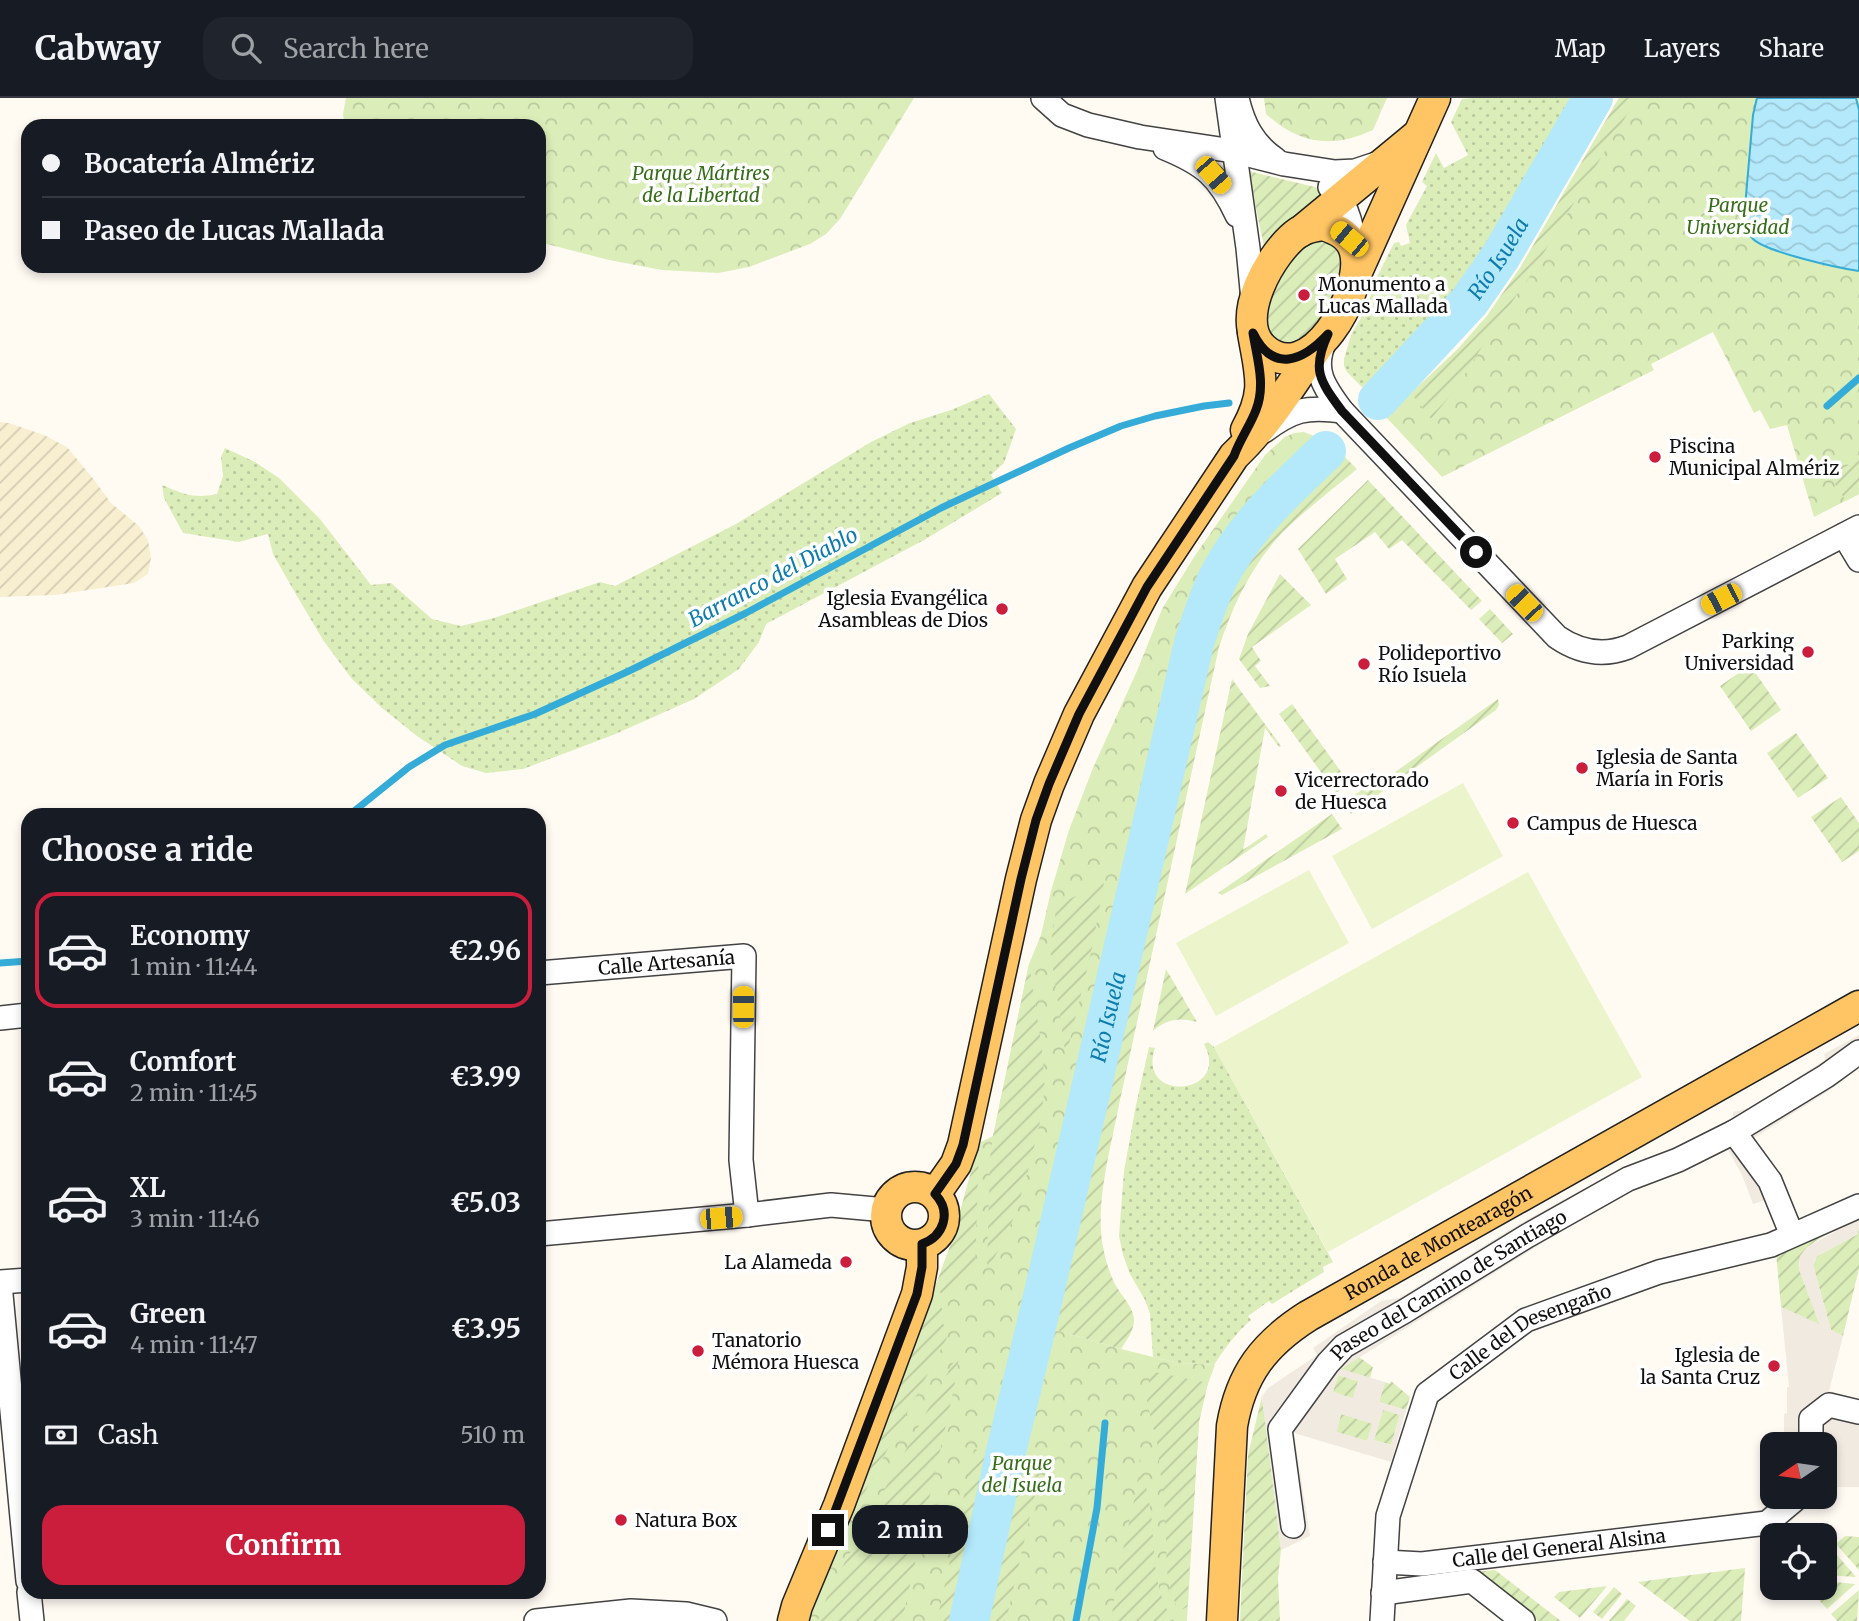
<!DOCTYPE html>
<html lang="en">
<head>
<meta charset="utf-8">
<style>
	body { margin:0; font-family:Merriweather,serif; background:#20242c; color:#f1f3f6; height:100vh; display:flex; flex-direction:column; font-size:26px; white-space:nowrap }
	* { box-sizing:border-box; margin:0 }
	p { font-size:23px; color:#9ea1a6 }
	.icon { flex:none; width:38px; height:38px; fill:none; stroke:currentColor; stroke-width:2; stroke-linecap:round; stroke-linejoin:round }
	.map { position:relative; flex:1; overflow:hidden }
	.panel { position:absolute; left:21px; top:710px; width:525px; height:791px; display:flex; flex-direction:column; background:#171b24; border-radius:21px; box-shadow:0 4px 10px #0003 }
	.panel>* { flex:none }
	.hud { position:absolute; left:21px; top:21px; width:525px; height:154px; border-radius:21px; box-shadow:0 4px 10px #0003; display:grid; align-content:center; height:154px; padding:0 21px; background:#171b24 }
	.needle { width:46px; rotate:257deg }
	.buttons { position:absolute; left:1760px; top:1334px; display:grid; gap:14px }
	.buttons a { display:grid; place-items:center; width:77px; height:77px; border-radius:14px; background:#171b24; box-shadow:0 4px 10px #0003; font-size:35px }
	.end { position:absolute; width:32px; height:32px; margin:-16px; border:9px solid #101010; background:#fff; box-shadow:0 0 0 4px #fff }
	.from { border-radius:50% }
	.bubble { position:absolute; height:49px; border-radius:21px; background:#171b24; box-shadow:0 4px 10px #0003; font-size:23px; font-weight:700; line-height:49px; text-align:center }
	.car { position:absolute; width:21px; height:42px; margin:-21px -10px; border-radius:9px; box-shadow:0 0 5px 2px #0007; background:linear-gradient(#f5c518 24%,#345 0 40%,#f5c518 0 76%,#345 0 86%,#f5c518 0) }
	.hud b { display:flex; align-items:center; gap:24px; height:66px; font-size:26px }
	.hud b+b { border-top:2px solid #363941 }
	.hud i { width:18px; height:18px; background:#f1f3f6 }
	ul { padding:0; list-style:none }
	li { display:flex; align-items:center; gap:21px; height:116px; margin:0 14px 10px; padding:0 7px; border:4px solid transparent; border-radius:21px }
	li div { flex:1 }
	li b { display:block; font-size:26px }
	li em { font-style:normal; font-weight:700 }
	li.current { border-color:#cb1d3c }
	li>.icon { width:63px; height:63px; stroke-width:1.5 }
	h2 { padding:0 21px; font-size:32px; line-height:84px }
	.pay { display:flex; align-items:center; gap:18px; height:77px; padding:0 21px; font-size:26px }
	.pay p { margin-inline-start:auto }
	.action { display:flex; gap:14px; margin-top:auto; padding:14px 21px }
	.action a { flex:1; height:80px; border-radius:21px; background:#cb1d3c; color:#fff; font-size:28px; font-weight:700; line-height:80px; text-align:center }
	header { display:flex; align-items:center; gap:42px; box-sizing:border-box; height:98px; padding:0 35px; background:#171b24; border-bottom:2px solid #363941 }
	header strong { font-size:33px }
	nav { display:flex; gap:38px; margin-inline-start:auto; font-size:24px }
	.search { width:490px; height:63px; background:#20242c; display:flex; align-items:center; gap:18px; box-sizing:border-box; padding:0 24px; border-radius:21px; color:#9ea1a6; font-size:26px }
	.map>svg:first-child { display:block }
	.farmland { fill:url(#farmland-furrows) }
	.grass { fill:url(#grass-dots) }
	.park { fill:url(#park-crowns) }
	.garden { fill:url(#garden-furrows) }
	.pitch { fill:#ebf4cb }
	.plaza { fill:#f1eae0; fill-rule:evenodd }
	.water { fill:url(#water-waves); stroke:#35acd7; stroke-width:2 }
	.lines { fill:none; stroke-linecap:round; stroke-linejoin:round }
	.stream { stroke:#35acd7; stroke-width:7 }
	.river { stroke:#b3e9fb; stroke-width:40 }
	.minor-casing { stroke:#434343; stroke-width:26 }
	.major-casing { stroke:#212121; stroke-width:33 }
	.minor { stroke:#fff; stroke-width:23 }
	.major { stroke:#ffc463; stroke-width:30 }
	.route { stroke:#101010; stroke-width:9 }
	.poi-dot { fill:#cb1d3c; stroke:#fff; stroke-width:2.5 }
	.labels { text-anchor:middle; dominant-baseline:central; stroke-width:7; stroke-linejoin:round; paint-order:stroke }
	.park-label { font-size:19px; font-style:italic; fill:#376e1a; stroke:#fff }
	.poi-label { font-size:19px; fill:#101010; stroke:#fff; text-anchor:start }
	.street-label { font-size:19px; fill:#101010; stroke:#fff }
	.water-label { font-size:21px; font-style:italic; fill:#0e7cac; stroke:#fff }
</style>
</head>
<body>
<header>
<strong>Cabway</strong>
<div class="search"><svg class="icon" aria-label="search" viewBox="0 0 24 24"><circle cx="10" cy="10" r="6"/><path d="M15 15l6 6"/></svg>Search here</div>
<nav><a>Map</a><a>Layers</a><a>Share</a></nav>
</header>
<div class="map">
<svg width="1859" height="1523" viewBox="0 0 1859 1523">
	<defs>
		<pattern id="farmland-furrows" width="10" height="10" patternUnits="userSpaceOnUse" patternTransform="scale(1.75)"><rect width="10" height="10" fill="#f8efd0"/><path d="M-1 1l2-2M0 10L10 0M9 11l2-2" fill="none" stroke="#d4ccb2"/></pattern>
		<pattern id="grass-dots" width="8" height="8" patternUnits="userSpaceOnUse" patternTransform="scale(1.75)"><rect width="8" height="8" fill="#dbedb9"/><path d="M2 2h.1M6 6h.1" fill="none" stroke="#bbca9e" stroke-width="1.8" stroke-linecap="round"/></pattern>
		<pattern id="park-crowns" width="20" height="18" patternUnits="userSpaceOnUse" patternTransform="scale(1.75)"><rect width="20" height="18" fill="#dbedb9"/><path d="M2 6a3 3 0 1 1 6 0M12 15a3 3 0 1 1 6 0" fill="none" stroke="#bbca9e"/></pattern>
		<pattern id="garden-furrows" width="10" height="10" patternUnits="userSpaceOnUse" patternTransform="scale(1.75)"><rect width="10" height="10" fill="#dbedb9"/><path d="M-1 1l2-2M0 10L10 0M9 11l2-2" fill="none" stroke="#bbca9e"/></pattern>
		<pattern id="water-waves" width="16" height="10" patternUnits="userSpaceOnUse" patternTransform="scale(1.75)"><rect width="16" height="10" fill="#b3e9fb"/><path d="M0 5q4-4 8 0t8 0" fill="none" stroke="#99c7d6"/></pattern>
	</defs>
	<rect width="100%" height="100%" fill="#fffbf3"/>
	<path class="farmland" d="M0 324 9 325 44 337 67 349 95 383 111 405 139 428 148 442 151 460 148 476 134 485 55 497 0 499Z"/>
	<path class="grass" d="M1473 0H1576L1488 149 1457 195 1431 224 1363 290 1347 274 1344 268V261L1351 237 1366 211 1376 181 1394 145 1399 144 1401 148 1410 145 1406 127 1427 88 1422 84 1436 55 1444 70 1468 57 1451 24 1462 1Z
		M989 296 1016 331 1004 365 991 377 1002 395 924 442 766 526 759 544 739 571 694 601 613 637 523 671 486 675 462 668 417 638 382 610 351 580 323 542 294 493 273 456 268 436 239 444 183 435 164 400 162 387C183 396 194 401 217 396L223 378 221 359 225 350 255 364 279 380 320 421 371 487 391 485 432 521 461 528 494 520 600 484 615 488 736 426 871 344 910 325 951 312Z
		M1208 944 1214 949 1333 1164 1323 1169 1324 1174 1272 1206 1269 1203 1248 1218 1251 1222C1235 1236 1225 1250 1214 1267L1179 1265 1153 1259 1150 1216 1145 1202 1130 1176 1123 1157 1119 1138 1124 1073 1136 1007 1149 949 1155 950C1136 1006 1232 998 1204 946Z"/>
	<path class="park" d="M346 0H914L840 121 826 136 810 146 749 169 718 175 662 172 609 162 539 144V28H345L343 16Z
		M1264 0H1387L1373 32C1332 51 1299 46 1266 16Z
		M1619 0H1859V396L1814 419 1787 327 1770 331 1760 312 1754 315 1713 234 1651 266 1654 272 1442 379 1386 319 1458 251 1487 218 1520 170Z
		M1304 334 1314 338 1318 343C1292 367 1262 389 1241 417 1210 456 1194 494 1179 541L1023 1222 1121 1251 1153 1259 1179 1265 1215 1267 1206 1291 1199 1324 1187 1523H806L841 1439 934 1192 952 1143 979 1045 993 1038 1029 866 1041 837 1051 793 1069 732 1093 670 1137 573 1162 511 1194 459 1265 357 1285 339 1294 335Z"/>
	<path class="garden" d="M1619 0H1637L1530 178 1490 236 1455 292 1431 321 1411 295 1458 251 1487 218 1520 170Z
		M1248 73 1319 90 1320 103C1296 116 1281 132 1265 153Z
		M1313 140 1332 142 1343 157V177L1326 219 1295 248 1269 240 1264 222 1266 211 1282 169Z
		M1345 359 1357 371C1333 391 1304 413 1282 435 1251 468 1233 507 1219 549L1120 1002C1112 1044 1096 1101 1102 1143 1104 1157 1108 1171 1114 1184 1120 1197 1134 1209 1134 1222 1134 1233 1126 1243 1121 1251L1050 1230 1206 553C1213 529 1219 503 1231 481 1259 430 1302 396 1345 359Z
		M1859 362V396L1846 403 1829 377Z
		M1368 382 1482 503 1471 512 1402 442 1389 451 1375 434 1335 461 1347 481 1326 496 1298 451Z
		M1280 476 1311 507 1252 549 1261 563 1255 568 1270 588 1260 590 1239 561 1248 536Z
		M1490 511 1513 536 1502 545 1479 521Z
		M1750 567 1781 612 1751 633 1720 588Z
		M1232 581 1281 648 1279 649 1265 630 1243 752 1266 736 1268 739 1185 796Z
		M1498 601 1499 607 1496 612 1351 716 1343 705 1363 691 1367 694Z
		M1292 606 1350 686 1336 695 1279 616Z
		M1796 635 1828 680 1798 700 1767 655Z
		M1841 699 1859 725V753L1842 764 1811 719Z
		M1332 716 1342 731 1222 797 1218 795Z
		M1104 785 1092 850 1066 959 1050 851 1056 812 1065 803Z
		M1029 866C1034 901 1041 937 1044 973 1046 1000 1040 1027 1033 1053 1023 1094 1012 1133 989 1168H987L990 1060 993 1038Z
		M1166 871 1197 924C1180 919 1166 921 1153 933Z
		M979 1045 975 1176C962 1179 953 1185 946 1197L934 1192 952 1143Z
		M1848 1126C1830 1136 1796 1147 1799 1171L1820 1227 1781 1209 1776 1155Z
		M1859 1128V1170L1843 1238 1831 1232 1813 1167 1817 1158 1858 1136Z
		M928 1206 942 1210 943 1225 948 1238 841 1439Z
		M960 1252 954 1290 902 1523H818L820 1515 832 1488Z
		M1359 1259 1373 1269 1370 1280 1340 1271Z
		M1150 1273 1208 1285 1199 1324 1187 1509 1183 1511H1178L1170 1494 1167 1472 1165 1414 1157 1345 1147 1304Z
		M1338 1277 1358 1283 1353 1301 1333 1294Z
		M1391 1283 1410 1299 1406 1312 1379 1304 1385 1284 1390 1286Z
		M1262 1298 1281 1452 1278 1480 1280 1523H1240L1248 1357Z
		M1383 1311 1400 1317 1391 1347 1374 1342Z
		M1341 1316 1373 1325 1367 1343 1336 1334Z
		M974 1351 999 1357 963 1523H937Z
		M1011 1359 1042 1366 1006 1523H975Z
		M1140 1360C1144 1379 1148 1397 1151 1415 1155 1452 1152 1492 1174 1523H1111L1118 1474 1136 1394Z
		M1845 1438 1859 1439V1472L1836 1446Z
		M1831 1450 1856 1479 1825 1477V1455Z
		M1745 1470 1741 1523H1690L1638 1484Z
		M1495 1472 1561 1523H1538L1476 1474Z
		M1825 1483 1855 1486 1827 1511 1819 1502 1820 1489H1825Z
		M1607 1488 1580 1520 1554 1499 1559 1494Z
		M1614 1489 1622 1496 1602 1521 1593 1514Z
		M1859 1492 1857 1523H1837L1831 1516Z
		M1627 1501 1636 1508 1624 1523H1609Z"/>
	<path class="pitch" d="M1463 685 1503 758 1372 831 1332 758Z
		M1309 772 1349 845 1216 918 1176 845Z
		M1528 774 1642 979 1328 1154 1214 949Z"/>
	<path class="plaza" d="M1859 937V970L1827 994 1753 1041 1771 1066 1784 1096 1753 1106 1742 1077 1728 1052 1678 1076 1639 1089 1571 1127 1341 1271 1385 1284 1379 1304 1406 1312 1393 1358 1391 1364 1294 1335 1310 1438 1281 1452 1262 1298 1268 1290 1317 1257 1313 1250 1381 1203 1399 1200 1521 1125 1618 1072 1678 1048 1733 1019V1014L1749 1010 1825 962 1824 956ZM1338 1277 1358 1283 1353 1300 1333 1294ZM1383 1312 1400 1317 1391 1347 1374 1342ZM1341 1316 1372 1326 1367 1343 1337 1334Z
		M1859 1120 1858 1136 1819 1157 1815 1161 1813 1167 1831 1232 1843 1238 1829 1293 1859 1301V1389H1831L1825 1394V1346H1784V1316L1787 1315V1289H1789L1781 1209 1819 1226 1799 1171 1800 1158 1807 1149Z
		M1778 1398H1820L1775 1437H1773V1439L1734 1440 1731 1415 1761 1412Z"/>
	<path class="water" d="M1757 0H1856L1859 12V173C1838 170 1766 154 1753 141 1747 135 1746 129 1744 121L1753 17Z"/>
	<g class="lines">
		<path class="stream" d="M1827 308 1859 280
			M348 718 409 669 445 647 535 616 629 573 746 515 941 410 1069 350 1121 328 1155 318 1204 308 1229 305
			M0 865 28 863
			M1076 1523 1097 1410 1105 1325"/>
		<g class="river">
			<path id="s1" d="M1378 302 1469 204 1501 158 1593 0"/>
			<path id="s2" d="M969 1523 1005 1358 1040 1212 1194 545C1201 523 1208 501 1218 480 1244 429 1286 391 1326 353"/>
		</g>
		<g class="minor-casing">
			<g id="minor">
				<path d="M1043 0 1062 17 1088 27 1140 39 1233 53 1284 66 1335 74 1355 73 1379 65"/>
				<path d="M1227 0 1248 150 1253 202"/>
				<path d="M1237 0C1243 26 1253 46 1275 61"/>
				<path d="M1165 50C1204 66 1219 78 1237 117"/>
				<path d="M1330 89C1348 104 1353 131 1355 153"/>
				<path d="M1325 243C1311 272 1325 290 1342 313L1557 539C1579 554 1602 559 1628 549L1859 429"/>
				<path d="M1264 333C1292 312 1306 308 1342 313"/>
				<path d="M1844 437 1859 462"/>
				<path id="s3" d="M539 875 744 858 741 1062 747 1117"/>
				<path d="M0 920 28 917"/>
				<path d="M1734 1034 1770 1083 1792 1137"/>
				<path d="M539 1136 747 1117 831 1107 886 1112"/>
				<path d="M0 1184 28 1182"/>
				<path d="M0 1186 28 1483"/>
				<path d="M1811 1346V1321L1829 1307 1859 1314"/>
				<path id="s4" d="M1293 1428 1280 1331 1328 1265 1344 1248 1405 1213 1527 1138 1628 1081 1678 1062 1734 1034 1826 978 1859 954"/>
				<path id="s5" d="M1385 1464 1422 1466 1767 1425 1799 1398"/>
				<path d="M29 1494 32 1523"/>
				<path d="M1383 1495 1472 1483 1523 1523"/>
				<path d="M536 1523 631 1513 686 1516 715 1523"/>
				<path id="s6" d="M1382 1523 1388 1418 1427 1296 1526 1222 1659 1174 1771 1147 1859 1108"/>
			</g>
		</g>
		<g class="major-casing">
			<g id="major">
				<path d="M1324 127C1338 132 1351 138 1355 154 1365 195 1309 293 1263 250 1232 222 1272 152 1299 134 1307 129 1315 128 1324 127Z"/>
				<path d="M1300 134 1415 39"/>
				<path d="M1356 176 1435 0"/>
				<path d="M1246 332C1268 292 1260 277 1253 235"/>
				<circle cx="915" cy="1118" r="29"/>
				<path d="M935 1096 956 1066 963 1047 1021 781 1036 722 1049 686 1079 616 1147 489 1234 358C1269 325 1293 284 1320 245"/>
				<path d="M793 1523 797 1508 839 1407 917 1196 922 1169V1147"/>
				<path id="s7" d="M1222 1523 1232 1328C1241 1276 1264 1246 1308 1218L1859 908"/>
			</g>
		</g>
		<use href="#minor" class="minor"/>
		<use href="#major" class="major"/>
	</g>
	<g class="lines">
		<path class="route" d="M828 1432 917 1196 922 1169V1146C944 1138 952 1114 935 1096L956 1066 963 1047 1021 781 1036 722 1049 686 1079 616 1147 489 1234 358C1240 341 1250 328 1256 312 1266 287 1257 260 1253 235 1273 276 1303 263 1328 236 1311 272 1320 283 1342 313L1476 454"/>
	</g>
	<g class="poi-dot">
		<circle cx="1304" cy="197" r="7"/>
		<circle cx="1655" cy="359" r="7"/>
		<circle cx="1002" cy="511" r="7"/>
		<circle cx="1808" cy="554" r="7"/>
		<circle cx="1364" cy="566" r="7"/>
		<circle cx="1582" cy="670" r="7"/>
		<circle cx="1281" cy="693" r="7"/>
		<circle cx="1513" cy="725" r="7"/>
		<circle cx="846" cy="1164" r="7"/>
		<circle cx="698" cy="1253" r="7"/>
		<circle cx="1774" cy="1268" r="7"/>
		<circle cx="621" cy="1422" r="7"/>
	</g>
	<g class="labels">
		<g class="park-label">
			<text x="701" y="75">Parque Mártires<tspan x="701" dy="22">de la Libertad</tspan></text>
			<text x="1738" y="107">Parque<tspan x="1738" dy="22">Universidad</tspan></text>
			<text x="1022" y="1365">Parque<tspan x="1022" dy="22">del Isuela</tspan></text>
		</g>
		<g class="poi-label">
			<text x="1318" y="186">Monumento a<tspan x="1318" dy="22">Lucas Mallada</tspan></text>
			<text x="1669" y="348">Piscina<tspan x="1669" dy="22">Municipal Almériz</tspan></text>
			<text x="988" y="500" text-anchor="end">Iglesia Evangélica<tspan x="988" dy="22">Asambleas de Dios</tspan></text>
			<text x="1794" y="543" text-anchor="end">Parking<tspan x="1794" dy="22">Universidad</tspan></text>
			<text x="1378" y="555">Polideportivo<tspan x="1378" dy="22">Río Isuela</tspan></text>
			<text x="1596" y="659">Iglesia de Santa<tspan x="1596" dy="22">María in Foris</tspan></text>
			<text x="1295" y="682">Vicerrectorado<tspan x="1295" dy="22">de Huesca</tspan></text>
			<text x="1527" y="725">Campus de Huesca</text>
			<text x="832" y="1164" text-anchor="end">La Alameda</text>
			<text x="712" y="1242">Tanatorio<tspan x="712" dy="22">Mémora Huesca</tspan></text>
			<text x="1760" y="1257" text-anchor="end">Iglesia de<tspan x="1760" dy="22">la Santa Cruz</tspan></text>
			<text x="635" y="1422">Natura Box</text>
		</g>
		<g class="street-label">
			<text stroke="none"><textPath href="#s3" startOffset="128">Calle Artesanía</textPath></text>
			<text stroke="none"><textPath href="#s7" startOffset="483">Ronda de Montearagón</textPath></text>
			<text stroke="none"><textPath href="#s4" startOffset="324">Paseo del Camino de Santiago</textPath></text>
			<text stroke="none"><textPath href="#s6" startOffset="355">Calle del Desengaño</textPath></text>
			<text stroke="none"><textPath href="#s5" startOffset="175">Calle del General Alsina</textPath></text>
		</g>
		<g class="water-label">
			<text stroke="none"><textPath href="#s1" startOffset="186">Río Isuela</textPath></text>
			<text transform="translate(773 479) rotate(-28)">Barranco del Diablo</text>
			<text stroke="none"><textPath href="#s2" startOffset="620">Río Isuela</textPath></text>
		</g>
	</g>
</svg>
<div class="buttons">
<a><svg class="needle" viewBox="-14 -14 28 28"><path d="M0-13l5 13h-10z" fill="#e53935"/><path d="M0 13l5-13h-10z" fill="#9ea1a6"/></svg></a>
<a><svg class="icon" aria-label="locate" viewBox="0 0 24 24"><circle cx="12" cy="12" r="6"/><path d="M12 2v4M12 18v4M2 12h4M18 12h4"/></svg></a>
</div>
<i class="end from" style="left:1476px;top:454px"></i>
<i class="end" style="left:828px;top:1432px"></i>
<div class="bubble" style="left:852px;top:1407px;width:116px">2 min</div>
<i class="car" style="left:1213px;top:77px;rotate:139deg"></i>
<i class="car" style="left:1349px;top:141px;rotate:310deg"></i>
<i class="car" style="left:1721px;top:501px;rotate:243deg"></i>
<i class="car" style="left:1524px;top:505px;rotate:316deg"></i>
<i class="car" style="left:743px;top:909px;rotate:0deg"></i>
<i class="car" style="left:721px;top:1120px;rotate:85deg"></i>
<div class="hud">
<b><i class="from"></i>Bocatería Almériz</b>
<b><i></i>Paseo de Lucas Mallada</b>
</div>
<section class="panel">
<h2>Choose a ride</h2>
<ul>
<li class="current"><svg class="icon" aria-label="car" viewBox="0 0 24 24"><path d="M5 17H2v-5l4-1 3-4h7l3 4 3 1v5h-3M9 17h6M6 11h13"/><circle cx="7" cy="17" r="2"/><circle cx="17" cy="17" r="2"/></svg><div><b>Economy</b><p>1 min · 11:44</p></div><em>€2.96</em></li>
<li><svg class="icon" aria-label="car" viewBox="0 0 24 24"><path d="M5 17H2v-5l4-1 3-4h7l3 4 3 1v5h-3M9 17h6M6 11h13"/><circle cx="7" cy="17" r="2"/><circle cx="17" cy="17" r="2"/></svg><div><b>Comfort</b><p>2 min · 11:45</p></div><em>€3.99</em></li>
<li><svg class="icon" aria-label="car" viewBox="0 0 24 24"><path d="M5 17H2v-5l4-1 3-4h7l3 4 3 1v5h-3M9 17h6M6 11h13"/><circle cx="7" cy="17" r="2"/><circle cx="17" cy="17" r="2"/></svg><div><b>XL</b><p>3 min · 11:46</p></div><em>€5.03</em></li>
<li><svg class="icon" aria-label="car" viewBox="0 0 24 24"><path d="M5 17H2v-5l4-1 3-4h7l3 4 3 1v5h-3M9 17h6M6 11h13"/><circle cx="7" cy="17" r="2"/><circle cx="17" cy="17" r="2"/></svg><div><b>Green</b><p>4 min · 11:47</p></div><em>€3.95</em></li>
</ul>
<div class="pay"><svg class="icon" aria-label="cash" viewBox="0 0 24 24"><path d="M3 7h18v10H3z"/><circle cx="12" cy="12" r="2"/></svg>Cash<p>510 m</p></div>
<div class="action"><a>Confirm</a></div>
</section>
</div>
</body>
</html>
